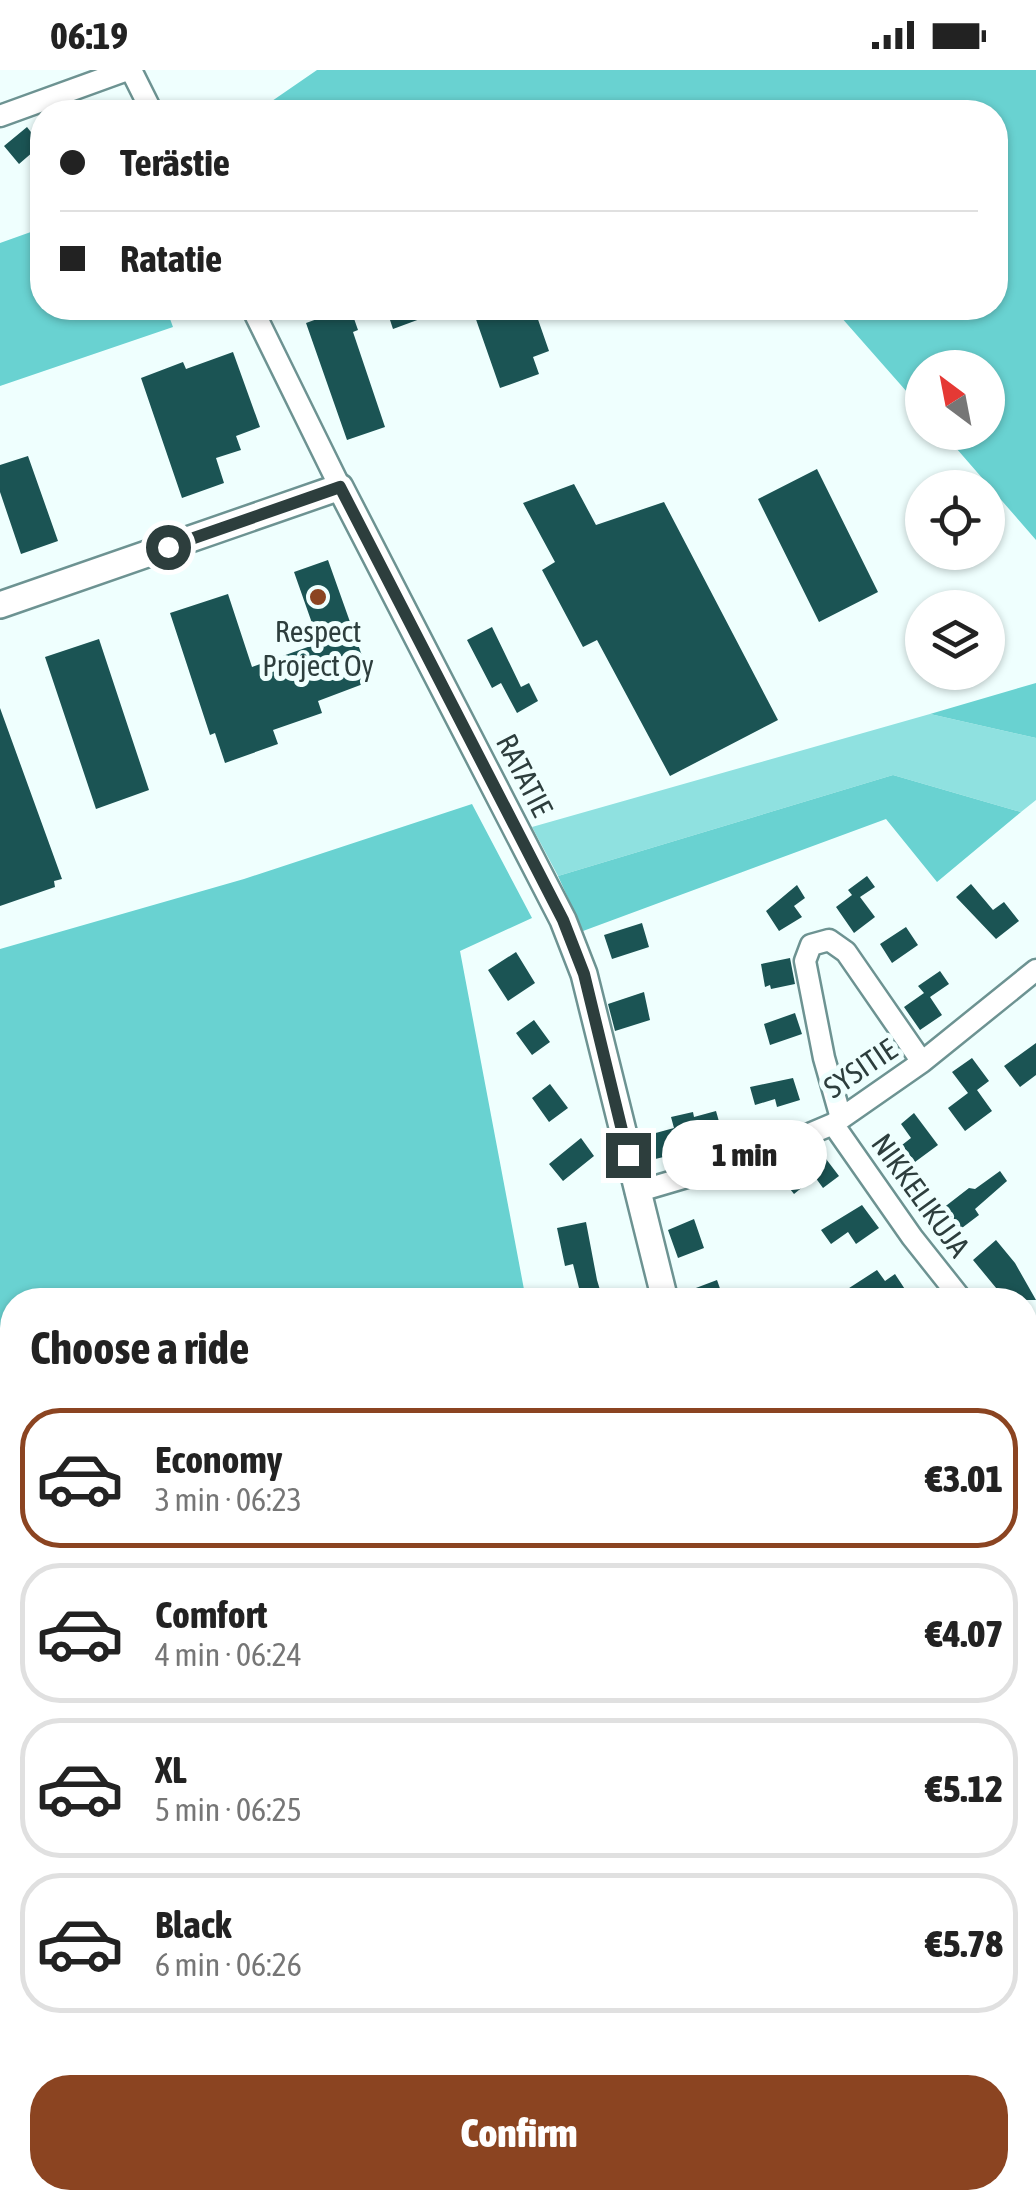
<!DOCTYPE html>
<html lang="en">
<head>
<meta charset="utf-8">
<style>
	body { margin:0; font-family:"Asap Condensed",sans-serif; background:#f2f2f2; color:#222; height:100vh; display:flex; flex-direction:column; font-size:38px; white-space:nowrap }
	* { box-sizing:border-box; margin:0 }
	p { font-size:32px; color:#767676 }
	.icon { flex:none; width:55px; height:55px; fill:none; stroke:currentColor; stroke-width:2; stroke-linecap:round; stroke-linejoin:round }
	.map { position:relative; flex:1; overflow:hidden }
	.details { position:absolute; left:0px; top:1218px; width:1038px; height:922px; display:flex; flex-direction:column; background:#fff; border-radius:40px 40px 0 0; box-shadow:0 2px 8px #0004 }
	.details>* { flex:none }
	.guide { position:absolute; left:30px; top:30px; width:978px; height:220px; border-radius:40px; box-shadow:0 2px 8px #0004; display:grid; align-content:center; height:220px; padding:0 30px; background:#fff }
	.needle { width:65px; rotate:328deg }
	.buttons { position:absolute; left:905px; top:280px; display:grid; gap:20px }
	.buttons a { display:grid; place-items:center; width:100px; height:100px; border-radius:50%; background:#fff; box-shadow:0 2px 8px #0004; font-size:50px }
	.end { position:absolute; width:45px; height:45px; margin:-22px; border:12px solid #2d3e3d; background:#fff; box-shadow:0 0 0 5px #fff }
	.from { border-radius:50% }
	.bubble { position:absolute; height:70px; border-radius:35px; background:#fff; box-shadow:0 2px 8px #0004; font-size:32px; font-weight:800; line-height:70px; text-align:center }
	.guide b { display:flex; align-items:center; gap:35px; height:95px; font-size:38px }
	.guide b+b { border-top:2px solid #e0e0e0 }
	.guide i { width:25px; height:25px; background:#222 }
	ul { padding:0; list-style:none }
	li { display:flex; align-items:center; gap:30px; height:140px; margin:0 20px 15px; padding:0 10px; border:5px solid #e0e0e0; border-radius:40px }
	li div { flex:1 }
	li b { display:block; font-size:38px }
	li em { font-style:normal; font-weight:800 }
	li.on { border-color:#8b4421 }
	li>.icon { width:90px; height:90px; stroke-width:1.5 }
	h2 { padding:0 30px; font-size:45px; line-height:120px }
	.cta { display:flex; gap:20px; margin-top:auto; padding:20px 30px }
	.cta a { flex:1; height:115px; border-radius:40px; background:#8b4421; color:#fff; font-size:40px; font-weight:800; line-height:115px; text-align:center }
	.status { display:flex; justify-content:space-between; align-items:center; height:70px; padding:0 50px; background:#fff; direction:ltr }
	.status svg { height:28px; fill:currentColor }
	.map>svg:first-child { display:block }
	.green { fill:#8fe1e0 }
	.forest { fill:#69d2d1 }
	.building { fill:#1b5454 }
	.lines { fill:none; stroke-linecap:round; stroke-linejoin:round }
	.minor-casing { stroke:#6d9392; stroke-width:25 }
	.tertiary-casing { stroke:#6d9392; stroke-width:30 }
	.minor { stroke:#fff; stroke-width:20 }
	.tertiary { stroke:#fff; stroke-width:25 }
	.route { stroke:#2d3e3d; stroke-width:12 }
	.poi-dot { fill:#8b4421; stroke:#effffe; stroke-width:4 }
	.labels { text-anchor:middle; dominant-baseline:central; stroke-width:10; stroke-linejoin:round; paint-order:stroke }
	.poi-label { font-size:30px; fill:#2d3e3d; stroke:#effffe }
	.street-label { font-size:30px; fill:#2d3e3d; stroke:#effffe }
</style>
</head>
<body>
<div class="status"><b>06:19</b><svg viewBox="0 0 49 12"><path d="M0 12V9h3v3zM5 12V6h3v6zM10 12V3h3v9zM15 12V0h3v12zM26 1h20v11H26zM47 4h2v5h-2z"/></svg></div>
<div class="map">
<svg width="1036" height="2139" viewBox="0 0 1036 2139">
	<rect width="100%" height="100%" fill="#effffe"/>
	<path class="green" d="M930 644 1036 668V730L1021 742 893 705 558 806 532 757Z"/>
	<path class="forest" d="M317 0H1036V470L943 363 988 362V298H922V339L833 238H995V42H256Z
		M42 158V238H166L173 257 0 316V173Z
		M1036 613V668L930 644Z
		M893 705 1021 742 937 812 886 749 583 861 558 806Z
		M472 734 532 848 460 881 526 1230H12V2128H444V2139H0V879L244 809Z
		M1036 2078V2139H985L994 2128H1025V2088Z"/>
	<path class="building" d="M27 57 41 75 19 94 4 76Z
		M386 238H447V239L393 259Z
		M472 238H534L549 281 533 287 539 304 500 318Z
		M345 239 346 242 351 240 358 260 353 262 385 357 347 370 306 253Z
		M233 282 260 357 236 366 241 380 216 388 224 413 182 428 141 308 183 292 186 299Z
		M28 386 58 471 21 484 0 422V395Z
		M817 399 878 522 819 552 758 429Z
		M574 414 596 455 664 432 778 650 670 706 597 570 583 577 542 500 555 492 523 433Z
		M328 490 371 611 318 631 322 643 273 660 278 674 225 693 215 663 210 665 170 543 228 524 252 597 319 573 294 502Z
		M492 557 521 617 529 613 538 631 517 643 501 613 492 618 467 570Z
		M99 569 149 720 96 739 45 587Z
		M0 638 62 809 54 811 55 817 0 836Z
		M867 806 875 817 860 827 875 847 854 863 836 837 852 825 848 820Z
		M971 814 993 840 1004 832 1019 851 996 869 956 827Z
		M797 815 805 828 794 836 802 847 779 861 766 841Z
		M642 853 649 877 612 889 604 865Z
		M906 857 918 875 892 893 880 874Z
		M516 882 535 913 508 931 488 900Z
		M790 888 795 914 771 919 770 915 765 917 761 894Z
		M940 901 949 914 930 927 942 945 920 960 904 937 924 923 918 916Z
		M644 922 650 950 615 961 608 934Z
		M795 943 802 964 770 975 764 954Z
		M534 950 550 972 532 985 516 963Z
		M1036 973V1005L1020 1017 1004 996Z
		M972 988 989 1011 977 1020 992 1041 965 1061 948 1038 968 1023 952 1002Z
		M793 1008 800 1030 777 1037 775 1029 755 1035 750 1017Z
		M550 1014 568 1038 549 1052 532 1028Z
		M716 1041 722 1062 674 1075 676 1084 647 1091 641 1067 674 1058 671 1047 693 1042 694 1047Z
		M914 1043 938 1075 915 1092 902 1075 911 1068 901 1054Z
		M581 1068 594 1086 563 1111 549 1094Z
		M820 1081 839 1106 823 1118 815 1107 794 1124 783 1110Z
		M1000 1101 1007 1111 975 1139 979 1145 954 1164 938 1142 969 1118 975 1119Z
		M862 1135 879 1158 856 1174 848 1162 831 1174 821 1160Z
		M694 1149 704 1178 678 1188 668 1160Z
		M586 1152 597 1210 603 1230H582L573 1194 565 1196 557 1158Z
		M996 1170 1015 1193 1036 1230H1006L973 1190Z
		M877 1200 885 1211 895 1204 912 1230H853L846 1220Z
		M717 1210 724 1230H681L680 1224Z"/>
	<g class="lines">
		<g class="minor-casing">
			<path id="minor" d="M131 0 152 42
				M0 46 127 0
				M252 238 340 417
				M841 1048 824 988 805 891 811 875 829 870 846 882 922 992
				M833 1054 912 1167 962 1230
				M636 1122 755 1087 833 1054 922 992 1036 900
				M1025 1506 1036 1498
				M1025 1836 1036 1828
				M594 2139 609 2128
				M855 2139 865 2128"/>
		</g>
		<g class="tertiary-casing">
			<path id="tertiary" d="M0 535 340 417 563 850 584 904 665 1230
				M1025 1773 1036 1788"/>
		</g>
		<use href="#minor" class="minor"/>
		<use href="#tertiary" class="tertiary"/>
	</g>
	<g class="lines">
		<path class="route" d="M168 477 340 417 563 850 584 904 628 1085"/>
	</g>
	<circle class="poi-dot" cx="318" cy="527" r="10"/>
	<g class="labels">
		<g class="poi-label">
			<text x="318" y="561">Respect<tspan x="318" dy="34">Project Oy</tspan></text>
		</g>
		<g class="street-label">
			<text transform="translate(525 705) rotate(63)">RATATIE</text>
			<text transform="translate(860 998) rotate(-34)">SYSITIE</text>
			<text transform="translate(921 1125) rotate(54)">NIKKELIKUJA</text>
		</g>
	</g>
</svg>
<div class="buttons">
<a><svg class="needle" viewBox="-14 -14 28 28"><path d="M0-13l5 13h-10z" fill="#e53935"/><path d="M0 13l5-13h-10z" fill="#767676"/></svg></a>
<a><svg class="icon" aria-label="locate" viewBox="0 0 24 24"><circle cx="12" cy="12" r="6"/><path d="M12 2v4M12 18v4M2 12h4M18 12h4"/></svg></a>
<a><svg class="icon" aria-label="layers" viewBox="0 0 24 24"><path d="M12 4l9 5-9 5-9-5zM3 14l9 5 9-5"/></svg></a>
</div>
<i class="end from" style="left:168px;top:477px"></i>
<i class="end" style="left:628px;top:1085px"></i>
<div class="bubble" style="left:662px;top:1050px;width:165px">1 min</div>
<div class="guide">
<b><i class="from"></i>Terästie</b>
<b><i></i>Ratatie</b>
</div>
<section class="details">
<h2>Choose a ride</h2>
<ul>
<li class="on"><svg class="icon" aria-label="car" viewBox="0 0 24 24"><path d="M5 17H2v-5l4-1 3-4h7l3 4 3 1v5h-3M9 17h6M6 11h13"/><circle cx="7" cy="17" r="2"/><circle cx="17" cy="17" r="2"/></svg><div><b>Economy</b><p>3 min · 06:23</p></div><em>€3.01</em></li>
<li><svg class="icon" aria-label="car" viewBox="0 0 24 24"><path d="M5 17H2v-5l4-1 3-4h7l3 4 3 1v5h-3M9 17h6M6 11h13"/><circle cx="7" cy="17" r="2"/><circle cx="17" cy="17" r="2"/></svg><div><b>Comfort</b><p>4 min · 06:24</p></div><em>€4.07</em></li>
<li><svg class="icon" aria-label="car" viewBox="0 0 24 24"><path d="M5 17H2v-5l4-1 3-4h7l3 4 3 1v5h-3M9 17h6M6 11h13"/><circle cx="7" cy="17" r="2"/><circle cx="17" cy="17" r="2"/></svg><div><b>XL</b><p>5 min · 06:25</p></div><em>€5.12</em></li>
<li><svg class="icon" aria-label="car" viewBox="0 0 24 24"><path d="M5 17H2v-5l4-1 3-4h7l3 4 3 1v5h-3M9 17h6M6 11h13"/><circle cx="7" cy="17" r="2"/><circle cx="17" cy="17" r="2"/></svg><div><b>Black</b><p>6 min · 06:26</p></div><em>€5.78</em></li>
</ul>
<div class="cta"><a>Confirm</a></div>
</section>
</div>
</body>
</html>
